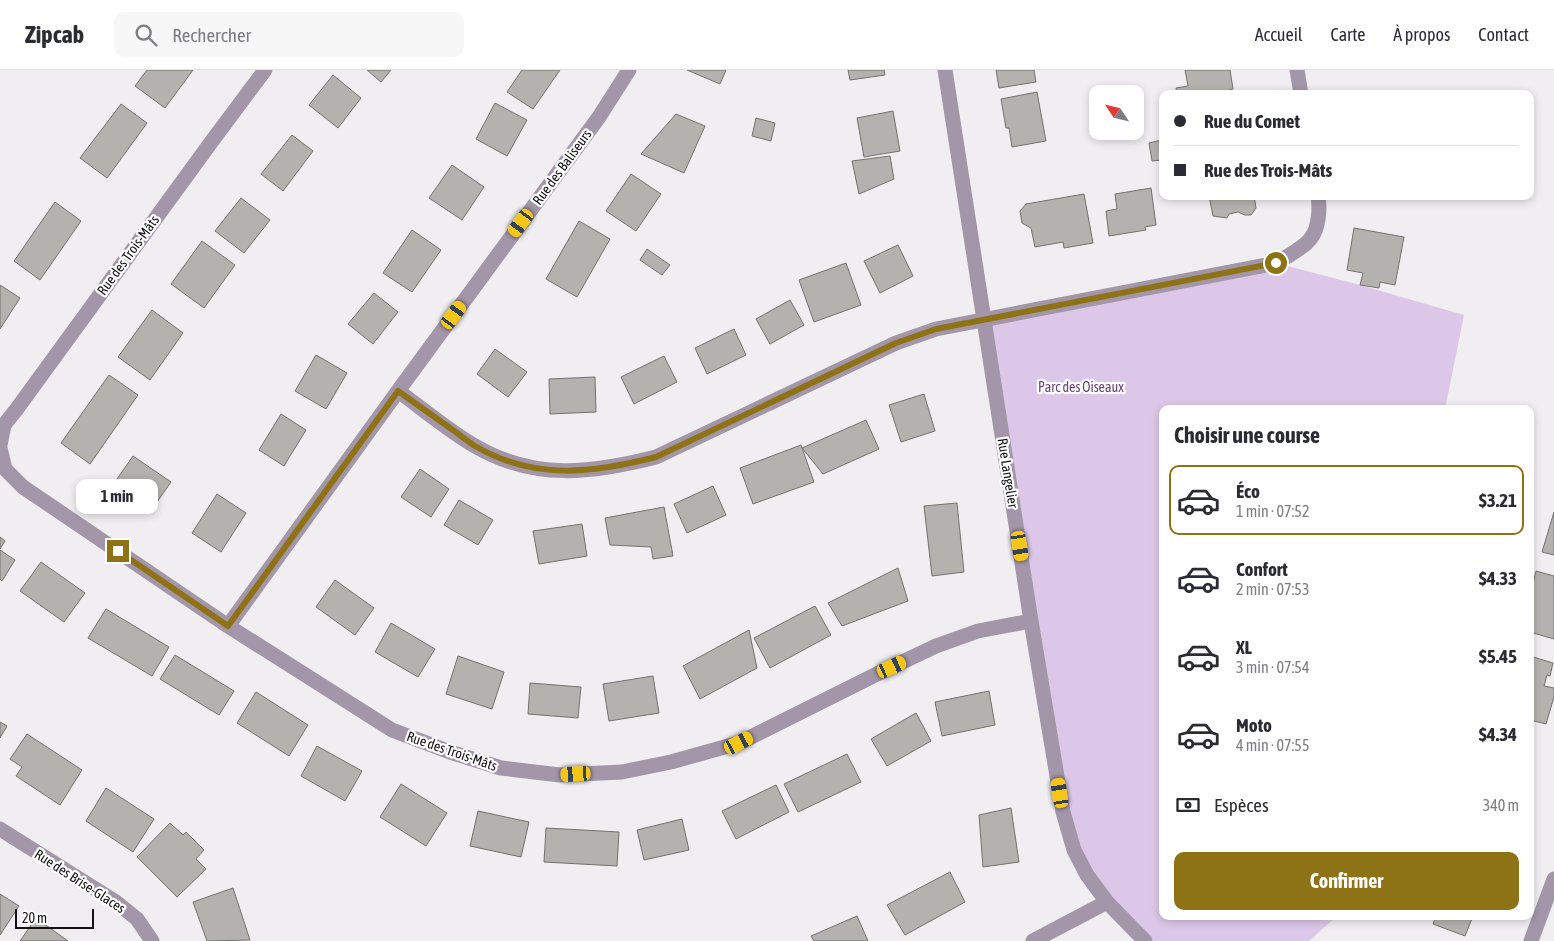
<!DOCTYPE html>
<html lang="fr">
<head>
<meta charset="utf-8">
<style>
	body { margin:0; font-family:"Asap Condensed",sans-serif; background:#f7f7f7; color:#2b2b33; height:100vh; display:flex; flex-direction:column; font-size:19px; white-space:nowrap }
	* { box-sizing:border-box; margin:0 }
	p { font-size:16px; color:#7c7c81 }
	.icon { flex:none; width:28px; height:28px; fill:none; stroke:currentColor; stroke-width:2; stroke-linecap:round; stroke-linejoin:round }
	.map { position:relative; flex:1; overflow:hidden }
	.panel { position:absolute; left:1159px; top:335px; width:375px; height:515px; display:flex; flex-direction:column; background:#fff; border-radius:10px; box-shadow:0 2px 8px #0003 }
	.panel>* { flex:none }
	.hud { position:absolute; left:1159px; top:20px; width:375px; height:110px; border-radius:10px; box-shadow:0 2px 8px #0003; display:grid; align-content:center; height:110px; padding:0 15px; background:#fff }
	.needle { width:32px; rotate:305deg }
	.controls { position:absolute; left:1089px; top:15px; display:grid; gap:10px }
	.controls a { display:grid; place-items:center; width:55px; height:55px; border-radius:10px; background:#fff; box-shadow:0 2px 8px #0003; font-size:25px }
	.scale { position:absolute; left:15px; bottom:12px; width:79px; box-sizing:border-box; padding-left:5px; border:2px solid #121113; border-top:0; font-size:14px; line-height:18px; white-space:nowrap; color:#121113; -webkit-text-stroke:4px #fff; paint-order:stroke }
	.end { position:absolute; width:22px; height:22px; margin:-11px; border:6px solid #8e7216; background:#fff; box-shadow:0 0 0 2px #fff }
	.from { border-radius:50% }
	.bubble { position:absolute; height:35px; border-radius:10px; background:#fff; box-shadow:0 2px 8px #0003; font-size:16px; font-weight:700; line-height:35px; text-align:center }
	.car { position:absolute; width:15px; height:30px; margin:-15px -8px; border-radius:6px; box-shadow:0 0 4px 1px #0007; background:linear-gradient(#f5c518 24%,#345 0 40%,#f5c518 0 76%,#345 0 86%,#f5c518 0) }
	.hud b { display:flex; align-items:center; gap:18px; height:48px; font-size:19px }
	.hud b+b { border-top:1px solid #e1e1e2 }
	.hud i { width:12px; height:12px; background:#2b2b33 }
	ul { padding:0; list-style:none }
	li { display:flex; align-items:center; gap:15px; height:70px; margin:0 10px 8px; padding:0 5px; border:2px solid transparent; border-radius:10px }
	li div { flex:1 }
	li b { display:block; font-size:19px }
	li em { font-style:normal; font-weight:700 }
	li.current { border-color:#8e7216 }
	li>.icon { width:45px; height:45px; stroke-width:1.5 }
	h2 { padding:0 15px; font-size:22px; line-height:60px }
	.pay { display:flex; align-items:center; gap:12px; height:55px; padding:0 15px; font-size:19px }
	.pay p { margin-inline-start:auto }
	.cta { display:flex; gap:10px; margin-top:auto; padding:10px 15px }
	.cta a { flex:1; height:58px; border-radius:10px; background:#8e7216; color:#fff; font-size:20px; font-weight:700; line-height:58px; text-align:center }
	header { display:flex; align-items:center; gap:30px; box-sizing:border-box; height:70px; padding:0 25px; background:#fff; border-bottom:1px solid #e1e1e2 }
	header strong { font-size:24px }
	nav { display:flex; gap:28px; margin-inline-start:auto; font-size:18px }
	.search { width:350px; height:45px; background:#f7f7f7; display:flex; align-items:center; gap:12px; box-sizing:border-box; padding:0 18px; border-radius:10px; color:#7c7c81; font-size:19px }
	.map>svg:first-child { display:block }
	.green { fill:#ddc7e8 }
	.building { fill:#b4b2ae; stroke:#73726e }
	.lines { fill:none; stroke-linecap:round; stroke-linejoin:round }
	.minor { stroke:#a396a9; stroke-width:15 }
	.route { stroke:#8e7216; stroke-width:6 }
	.labels { text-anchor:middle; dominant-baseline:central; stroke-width:4.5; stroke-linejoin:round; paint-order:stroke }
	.street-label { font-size:14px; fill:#121113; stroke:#fff }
	.park-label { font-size:14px; fill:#6a437c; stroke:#fff }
</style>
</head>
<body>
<header>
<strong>Zipcab</strong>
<div class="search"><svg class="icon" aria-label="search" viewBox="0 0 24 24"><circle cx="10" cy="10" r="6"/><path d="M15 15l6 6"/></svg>Rechercher</div>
<nav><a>Accueil</a><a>Carte</a><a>À propos</a><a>Contact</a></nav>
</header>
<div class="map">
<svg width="1554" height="871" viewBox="0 0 1554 871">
	<rect width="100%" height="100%" fill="#f1eef2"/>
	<path class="green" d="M1276 193 1360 215 1464 245 1445 339H1162V846H1337L1309 871H1145L1074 780 985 249Z"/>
	<path class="building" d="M147 0H193L165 38 135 16Z
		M367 0H391L381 12Z
		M522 0H560L533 39 507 22Z
		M687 0H726L720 14Z
		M848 0H884L885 5 850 10Z
		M996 0H1034L1036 12 999 18Z
		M1185 0H1230L1233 19 1229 20 1230 24H1177L1176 18 1188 16Z
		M333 5 361 28 338 58 309 35Z
		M1037 22 1046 71 1012 77 1009 58H1006L1001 29Z
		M495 33 527 50 507 86 476 69Z
		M121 34 147 53 107 108 80 88Z
		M893 41 900 81 864 87 857 48Z
		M676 44 705 56 684 103 641 84Z
		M756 48 775 53 771 71 752 66Z
		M292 65 313 81 283 121 261 104Z
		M1162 70V90L1152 91 1149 73Z
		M890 86 894 109 859 124 852 91Z
		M452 95 484 117 462 150 429 128Z
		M631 104 661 124 636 161 606 141Z
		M1151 118 1156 155 1145 157 1146 160 1109 166 1106 141 1117 139 1115 124Z
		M1084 124 1093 173 1064 178 1063 172 1035 177 1031 158 1022 153 1020 141 1026 134Z
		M1209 126H1254L1256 138 1251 145H1245L1238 142 1229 144 1227 148 1213 146Z
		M241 128 270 150 244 183 215 161Z
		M55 132 81 151 40 210 14 191Z
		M579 151 610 169 577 227 546 209Z
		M1354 158 1404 167 1395 215 1380 212 1379 218 1360 215 1363 203 1347 200Z
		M412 160 441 180 412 222 383 203Z
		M202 171 235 195 204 238 171 214Z
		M898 175 913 206 880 223 864 191Z
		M647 179 670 195 662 205 640 190Z
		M846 193 861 235 814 252 799 210Z
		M0 215 20 228 0 259Z
		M374 223 398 242 373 274 348 254Z
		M790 230 804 255 770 274 756 249Z
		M152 240 183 263 150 310 118 287Z
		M734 259 746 285 707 304 695 278Z
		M495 279 527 302 508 327 477 304Z
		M316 285 347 303 326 339 295 321Z
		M664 286 677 312 634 334 621 307Z
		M109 305 138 325 90 394 61 373Z
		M595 307 596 342 550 344 549 309Z
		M924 324 935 361 901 372 889 335Z
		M281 344 306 360 284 396 259 380Z
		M866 350 879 379 823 404 802 378Z
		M801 375 814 412 753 434 740 398Z
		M133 386 171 412 155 435 117 409Z
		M420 399 449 419 431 447 401 427Z
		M713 416 726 445 687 463 674 434Z
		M217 424 246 443 221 482 192 463Z
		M459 430 493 450 478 475 444 455Z
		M957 433 964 502 932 506 924 436Z
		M664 437 673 486 653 489 651 477 610 475 605 448Z
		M1554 442V485L1542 482Z
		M582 454 587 486 539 494 533 461Z
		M0 467 5 471 0 479Z
		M0 480 15 490 2 511 0 509Z
		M41 492 85 523 64 552 20 521Z
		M898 498 908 531 842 556 828 533Z
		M1536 501 1554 506V569L1530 562V525Z
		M335 510 374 538 355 565 316 537Z
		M815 536 831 565 770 598 754 568Z
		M106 539 169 577 152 606 88 568Z
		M391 553 435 579 418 607 375 582Z
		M749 560 757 598 700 629 683 596Z
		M175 585 234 621 219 645 160 609Z
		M458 586 504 602 492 639 446 624Z
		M1530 586 1553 593 1550 606 1547 605 1544 616 1554 618V627L1546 654 1530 650Z
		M653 606 659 643 609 651 603 614Z
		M530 613 581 617 578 648 528 644Z
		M989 621 995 655 942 666 935 632Z
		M256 622 308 655 289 686 237 653Z
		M916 643 931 671 887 696 871 669Z
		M0 652 7 656 0 668Z
		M27 664 82 700 60 735 16 706 22 697 10 689Z
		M317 676 362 701 345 731 301 706Z
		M847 684 861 712 798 742 784 714Z
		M401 714 447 743 426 776 380 747Z
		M776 715 789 742 736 769 722 741Z
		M106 718 154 749 133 782 86 751Z
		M1011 738 1019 792 983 797 979 745Z
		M478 741 529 752 521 787 470 776Z
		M682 749 689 780 644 790 637 760Z
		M170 753 183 765 186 762 204 780 196 789 206 799 177 827 137 787Z
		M546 758 619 762 617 796 544 792Z
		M950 802 965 832 905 865 887 835Z
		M233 818 250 870 207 871 193 832Z
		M0 824 19 836 0 865Z
		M857 846 868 871H814L811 866Z
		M1436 846H1473L1465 866 1433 854Z
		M36 848 68 871H20Z"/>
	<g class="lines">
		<path class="minor" d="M945 0 1031 551 1063 742 1074 780 1087 805 1107 832 1145 871
			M1297 0 1301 24
			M398 321C423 339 449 361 475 376 535 411 593 403 656 387L896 273 936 259 1276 193C1285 188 1305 177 1311 168 1319 158 1320 138 1318 126
			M0 375 4 355 16 340 212 71 265 0
			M0 378 5 399 23 417 228 556 392 660 450 682 501 698 560 705 622 702 671 692 739 673 877 604 936 576 978 561 1031 551
			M228 556 398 321 599 47 629 0
			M0 759 116 832 137 849 152 871
			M1033 871 1107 832
			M1531 871 1554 809"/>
	</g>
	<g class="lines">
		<path class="route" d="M118 481 228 556 398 321C415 333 433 346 450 358 459 364 467 371 475 376 535 411 593 403 656 387L896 273 936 259 1276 193"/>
	</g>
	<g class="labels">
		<g class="street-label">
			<text transform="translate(562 97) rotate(-54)">Rue des Baliseurs</text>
			<text transform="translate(128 185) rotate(-54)">Rue des Trois-Mâts</text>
			<text transform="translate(1008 403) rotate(81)">Rue Langelier</text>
			<text transform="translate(452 681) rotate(19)">Rue des Trois-Mâts</text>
			<text transform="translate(80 811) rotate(33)">Rue des Brise-Glaces</text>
		</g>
		<g class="park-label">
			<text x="1081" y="317">Parc des Oiseaux</text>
		</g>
	</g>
</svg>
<div class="controls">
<a><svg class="needle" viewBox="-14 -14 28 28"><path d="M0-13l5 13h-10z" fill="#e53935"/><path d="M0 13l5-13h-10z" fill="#7c7c81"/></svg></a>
</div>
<div class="scale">20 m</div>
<i class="end from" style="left:1276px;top:193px"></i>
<i class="end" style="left:118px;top:481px"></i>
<div class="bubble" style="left:76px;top:409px;width:82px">1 min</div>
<i class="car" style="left:521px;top:153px;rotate:216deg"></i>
<i class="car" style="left:454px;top:245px;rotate:36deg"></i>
<i class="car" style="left:1020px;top:476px;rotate:171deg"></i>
<i class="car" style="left:892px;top:597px;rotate:65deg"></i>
<i class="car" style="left:739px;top:673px;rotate:63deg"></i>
<i class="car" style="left:576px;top:704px;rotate:267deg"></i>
<i class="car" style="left:1060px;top:723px;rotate:351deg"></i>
<div class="hud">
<b><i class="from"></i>Rue du Comet</b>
<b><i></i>Rue des Trois-Mâts</b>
</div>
<section class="panel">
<h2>Choisir une course</h2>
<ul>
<li class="current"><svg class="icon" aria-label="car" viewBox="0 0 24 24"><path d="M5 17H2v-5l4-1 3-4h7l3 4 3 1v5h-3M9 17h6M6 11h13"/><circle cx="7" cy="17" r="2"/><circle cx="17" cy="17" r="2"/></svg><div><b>Éco</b><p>1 min · 07:52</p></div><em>$3.21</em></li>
<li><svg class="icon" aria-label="car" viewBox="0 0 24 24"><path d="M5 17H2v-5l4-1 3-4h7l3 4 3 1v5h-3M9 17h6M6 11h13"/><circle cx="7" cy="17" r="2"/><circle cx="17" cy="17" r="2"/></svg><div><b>Confort</b><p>2 min · 07:53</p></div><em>$4.33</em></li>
<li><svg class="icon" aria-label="car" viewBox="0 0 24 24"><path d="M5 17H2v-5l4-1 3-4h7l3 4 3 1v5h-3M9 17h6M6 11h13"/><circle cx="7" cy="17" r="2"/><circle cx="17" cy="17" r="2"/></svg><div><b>XL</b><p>3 min · 07:54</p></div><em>$5.45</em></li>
<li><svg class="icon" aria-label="car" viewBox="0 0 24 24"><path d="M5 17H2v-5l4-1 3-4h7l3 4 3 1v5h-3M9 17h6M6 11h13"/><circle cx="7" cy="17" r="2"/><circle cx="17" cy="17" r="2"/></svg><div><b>Moto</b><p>4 min · 07:55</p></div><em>$4.34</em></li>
</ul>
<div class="pay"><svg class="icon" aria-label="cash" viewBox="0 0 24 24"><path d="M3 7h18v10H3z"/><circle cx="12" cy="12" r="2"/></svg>Espèces<p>340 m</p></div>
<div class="cta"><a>Confirmer</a></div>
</section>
</div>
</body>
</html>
